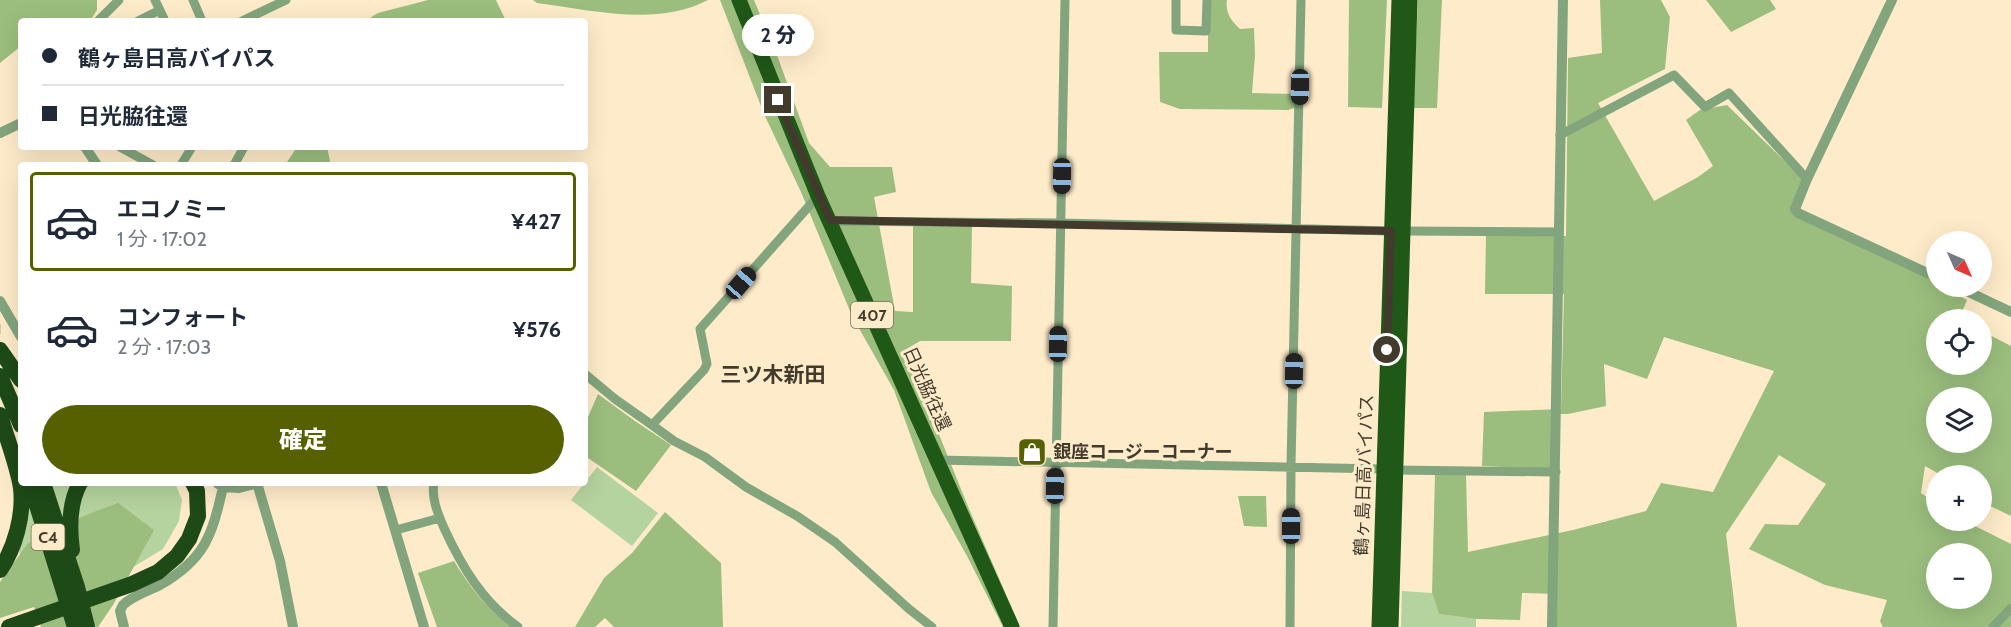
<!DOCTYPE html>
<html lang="ja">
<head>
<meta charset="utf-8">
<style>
	body { margin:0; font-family:Cabin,"Noto Sans JP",sans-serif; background:#f6f6f7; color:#1f2937; height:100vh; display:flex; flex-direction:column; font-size:22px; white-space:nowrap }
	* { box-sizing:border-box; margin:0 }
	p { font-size:20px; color:#747a83 }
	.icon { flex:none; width:33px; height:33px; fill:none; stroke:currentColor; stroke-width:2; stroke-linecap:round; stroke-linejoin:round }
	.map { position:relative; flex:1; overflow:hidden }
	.details { position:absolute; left:18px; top:162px; width:570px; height:324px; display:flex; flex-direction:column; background:#fff; border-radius:6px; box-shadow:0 6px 24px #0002 }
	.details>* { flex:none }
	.guide { position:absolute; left:18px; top:18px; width:570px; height:132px; border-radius:6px; box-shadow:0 6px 24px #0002; display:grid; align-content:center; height:132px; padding:0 24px; background:#fff }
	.needle { width:39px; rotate:135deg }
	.controls { position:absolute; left:1926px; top:231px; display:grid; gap:12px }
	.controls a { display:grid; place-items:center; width:66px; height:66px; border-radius:50%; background:#fff; box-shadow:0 6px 24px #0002; font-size:30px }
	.end { position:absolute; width:27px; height:27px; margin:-14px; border:8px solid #423b2d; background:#fff; box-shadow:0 0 0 3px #fff }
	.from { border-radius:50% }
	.bubble { position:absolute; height:42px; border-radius:21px; background:#fff; box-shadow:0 6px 24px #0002; font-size:20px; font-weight:800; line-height:42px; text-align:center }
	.car { position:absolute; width:18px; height:36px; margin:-18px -9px; border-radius:8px; box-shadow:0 0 4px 2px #0007; background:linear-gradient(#222 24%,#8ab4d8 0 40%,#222 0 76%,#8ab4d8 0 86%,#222 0) }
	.guide b { display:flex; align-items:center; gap:21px; height:57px; font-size:22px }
	.guide b+b { border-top:2px solid #e0e1e3 }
	.guide i { width:15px; height:15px; background:#1f2937 }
	ul { padding:10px 0 0; list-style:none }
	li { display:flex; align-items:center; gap:18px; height:99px; margin:0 12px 9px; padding:0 12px; border:3px solid transparent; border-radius:6px }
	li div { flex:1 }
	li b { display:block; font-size:22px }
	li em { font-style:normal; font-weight:800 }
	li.active { border-color:#566000 }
	li>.icon { width:54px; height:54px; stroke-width:1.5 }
	.button { display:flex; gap:12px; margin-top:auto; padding:12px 24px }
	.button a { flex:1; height:69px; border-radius:36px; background:#566000; color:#fff; font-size:24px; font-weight:800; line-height:69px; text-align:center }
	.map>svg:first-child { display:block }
	.green { fill:#b5d39e }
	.forest { fill:#9bbe7e; fill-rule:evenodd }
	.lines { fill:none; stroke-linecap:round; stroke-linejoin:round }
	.tertiary-tunnel { stroke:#d8c8aa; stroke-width:10; stroke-dasharray:10 5; stroke-linecap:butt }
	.minor { stroke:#82a57d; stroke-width:9 }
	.tertiary { stroke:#82a57d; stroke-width:10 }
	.trunk { stroke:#205818; stroke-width:15 }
	.motorway { stroke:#1e4a18; stroke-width:16 }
	.route { stroke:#423b2d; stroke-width:8 }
	.labels { text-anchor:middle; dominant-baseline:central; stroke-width:6; stroke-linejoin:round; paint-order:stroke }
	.shield { fill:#feebc9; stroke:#7a705c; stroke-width:1.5 }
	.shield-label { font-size:16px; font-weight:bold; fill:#423b2d }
	.street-label { font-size:18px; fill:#423b2d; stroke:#feebc9 }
	.poi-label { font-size:18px; font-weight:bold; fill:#423b2d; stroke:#feebc9; text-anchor:start }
	.quarter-label { font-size:21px; font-weight:bold; fill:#423b2d; stroke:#feebc9 }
</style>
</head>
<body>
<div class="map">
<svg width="2011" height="627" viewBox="0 0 2011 627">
	<rect width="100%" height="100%" fill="#feebc9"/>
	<path class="green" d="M597 467 658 513 632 546 571 500Z
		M41 483H175L182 500 179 521 163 549 135 566 21 564 19 549 26 508Z
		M1402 591 1432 593 1439 614 1476 619V627H1401Z"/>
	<path class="forest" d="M0 0H97V10L90 21H21V46L0 63Z
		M428 0H496L506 21H365L378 13Z
		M533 0H708C657 27 591 10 537 3Z
		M720 0H754L778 58 809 143 830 167H892L896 192 874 197 895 311 913 312V224L972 225 971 283 1012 286 1011 341H920L905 350 969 509 1020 627H1003L967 556 931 492 894 390 852 316 801 192 764 114Z
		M1208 0H1227C1225 12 1231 21 1240 29L1254 28 1255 55 1252 93 1298 94 1297 107 1288 110 1180 109 1160 102 1159 52H1208Z
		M1349 0H1387L1382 108 1348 107Z
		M1418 0H1442L1437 108H1413Z
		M1600 0H1661L1670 17 1665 69 1598 103 1654 201 1698 177 1713 166 1686 120 1700 110 1727 105 1804 180 1792 211 1925 276 1936 282V286L1943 287 1967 300 1959 319 1936 320V364H1982V331L2011 346V516L1982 502V476L1941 475 1925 466 1921 493 1936 503V520L1965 521 2011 544V627H1883L1880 621 1887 600 1825 585 1749 549 1765 524 1798 525 1826 484 1779 455 1726 534 1737 627H1555L1556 594 1522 593 1520 620 1476 619 1439 614 1432 593 1435 474 1466 475 1468 552 1573 530 1646 511 1661 483 1713 492 1774 371 1664 337 1647 379 1604 364 1606 406 1568 414H1552L1551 469 1482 466 1484 412 1561 409 1564 294H1485L1486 235 1566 236 1568 58 1602 53ZM1936 398H1982V442H1936ZM1936 554H1982V598H1936Z
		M1706 0H1770L1776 9 1731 32Z
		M297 147H327L330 161 328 165H285Z
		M598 394 635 421 671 445 636 491 585 456V424Z
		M1238 496H1266L1267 527 1244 526Z
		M118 503 154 530 113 605 98 627H41L34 607 0 618V582L28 543 86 515Z
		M665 512 721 563 723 627H614L605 618 595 627H575L604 578 632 553Z
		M454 561C470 587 486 608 511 627H437L418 573Z"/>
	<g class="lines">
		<path class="tertiary-tunnel" d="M0 329H1"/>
		<path class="minor" d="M155 0 165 21
			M193 0 202 21
			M1176 0V30L1206 31 1207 0
			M98 21 119 0
			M138 21 160 10
			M242 21 286 0
			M1560 135 1674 75 1705 107 1729 93 1807 179
			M120 147 153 165
			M181 165 192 147
			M234 165 244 147
			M818 196 700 329 707 364 704 370 652 425 674 441 705 457 746 487 797 516 835 542 909 609 932 627
			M829 221 1061 223 1391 231
			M1402 231 1559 232
			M585 374 615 399 652 425
			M937 460 1383 469
			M1395 470 1556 472
			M434 483C431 498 438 514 444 528 462 567 482 601 518 627
			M396 530 440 518
			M1053 627 1065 0
			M1290 627 1291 466 1301 0
			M1993 627 2011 608"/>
		<path class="tertiary" d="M1892 0 1807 179 1795 209 1798 213 1936 277
			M0 133 21 123
			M85 147 97 165
			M1956 286 2011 312
			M0 301 21 337
			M257 483 280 561 293 627
			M381 483 424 627
			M223 487 239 488 258 483
			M124 627 120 611 123 605C132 596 148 591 160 585 205 559 212 536 223 487L217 483
			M1552 627 1563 0"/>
		<path class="trunk" d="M739 0 818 196 1012 627
			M1379 627 1399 0
			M1391 627 1410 0"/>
		<path class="motorway" d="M0 350 21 380
			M0 376 21 425
			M0 415C6 436 18 467 21 488 24 515 15 548 0 570
			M30 483 75 627
			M43 483 77 587 87 627
			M72 550C69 528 69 503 80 483
			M9 627 132 584 158 572 177 556 189 539 198 516 197 491 193 483"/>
	</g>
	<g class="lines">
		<path class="route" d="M778 100 830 220 1391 231 1387 350"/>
	</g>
	<defs>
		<g id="shop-square" transform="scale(1.5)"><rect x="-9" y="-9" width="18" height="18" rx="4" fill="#566000" stroke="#feebc9"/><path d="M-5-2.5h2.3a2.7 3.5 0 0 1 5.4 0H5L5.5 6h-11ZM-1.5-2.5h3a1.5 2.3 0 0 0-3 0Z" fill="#fff"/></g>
	</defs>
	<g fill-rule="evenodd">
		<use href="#shop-square" x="1032" y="452"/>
	</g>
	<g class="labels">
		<g class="shield">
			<rect x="851" y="302" width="42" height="26" rx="4.5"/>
			<rect x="31.5" y="524" width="33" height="26" rx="4.5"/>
		</g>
		<g class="shield-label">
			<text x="872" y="315">407</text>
			<text x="48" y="537">C4</text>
		</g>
		<g class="street-label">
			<text transform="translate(927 389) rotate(66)">日光脇往還</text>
			<text transform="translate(1364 475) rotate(-88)">鶴ヶ島日高バイパス</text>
		</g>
		<g class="poi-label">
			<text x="1053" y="452">銀座コージーコーナー</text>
		</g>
		<g class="quarter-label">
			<text x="773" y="374">三ツ木新田</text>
		</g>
	</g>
</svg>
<div class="controls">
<a><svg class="needle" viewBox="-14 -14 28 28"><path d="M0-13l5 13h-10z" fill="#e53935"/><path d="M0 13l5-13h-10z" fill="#747a83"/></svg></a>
<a><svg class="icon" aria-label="locate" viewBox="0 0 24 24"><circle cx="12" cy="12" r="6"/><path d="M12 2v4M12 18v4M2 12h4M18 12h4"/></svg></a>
<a><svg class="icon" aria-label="layers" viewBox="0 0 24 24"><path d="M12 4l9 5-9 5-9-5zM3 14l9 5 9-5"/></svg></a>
<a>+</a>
<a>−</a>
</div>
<i class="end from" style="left:1387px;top:350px"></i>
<i class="end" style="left:778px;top:100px"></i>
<div class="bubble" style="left:742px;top:14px;width:72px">2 分</div>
<i class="car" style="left:1300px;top:87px;rotate:181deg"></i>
<i class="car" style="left:1062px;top:176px;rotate:181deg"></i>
<i class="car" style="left:741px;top:283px;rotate:41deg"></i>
<i class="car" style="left:1058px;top:344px;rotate:1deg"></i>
<i class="car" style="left:1294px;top:371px;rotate:1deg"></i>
<i class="car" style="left:1055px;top:486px;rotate:1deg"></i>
<i class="car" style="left:1291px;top:526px;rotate:0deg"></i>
<div class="guide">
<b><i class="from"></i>鶴ヶ島日高バイパス</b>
<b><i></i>日光脇往還</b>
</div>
<section class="details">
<ul>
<li class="active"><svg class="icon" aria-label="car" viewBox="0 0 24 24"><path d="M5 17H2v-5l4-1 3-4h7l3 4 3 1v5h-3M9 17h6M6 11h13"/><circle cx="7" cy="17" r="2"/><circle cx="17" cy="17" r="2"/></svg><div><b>エコノミー</b><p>1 分 · 17:02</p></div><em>¥427</em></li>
<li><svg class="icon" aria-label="car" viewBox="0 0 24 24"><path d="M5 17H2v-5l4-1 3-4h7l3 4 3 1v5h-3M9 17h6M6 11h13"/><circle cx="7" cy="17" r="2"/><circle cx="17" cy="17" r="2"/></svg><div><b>コンフォート</b><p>2 分 · 17:03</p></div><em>¥576</em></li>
</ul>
<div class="button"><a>確定</a></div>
</section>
</div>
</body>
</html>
